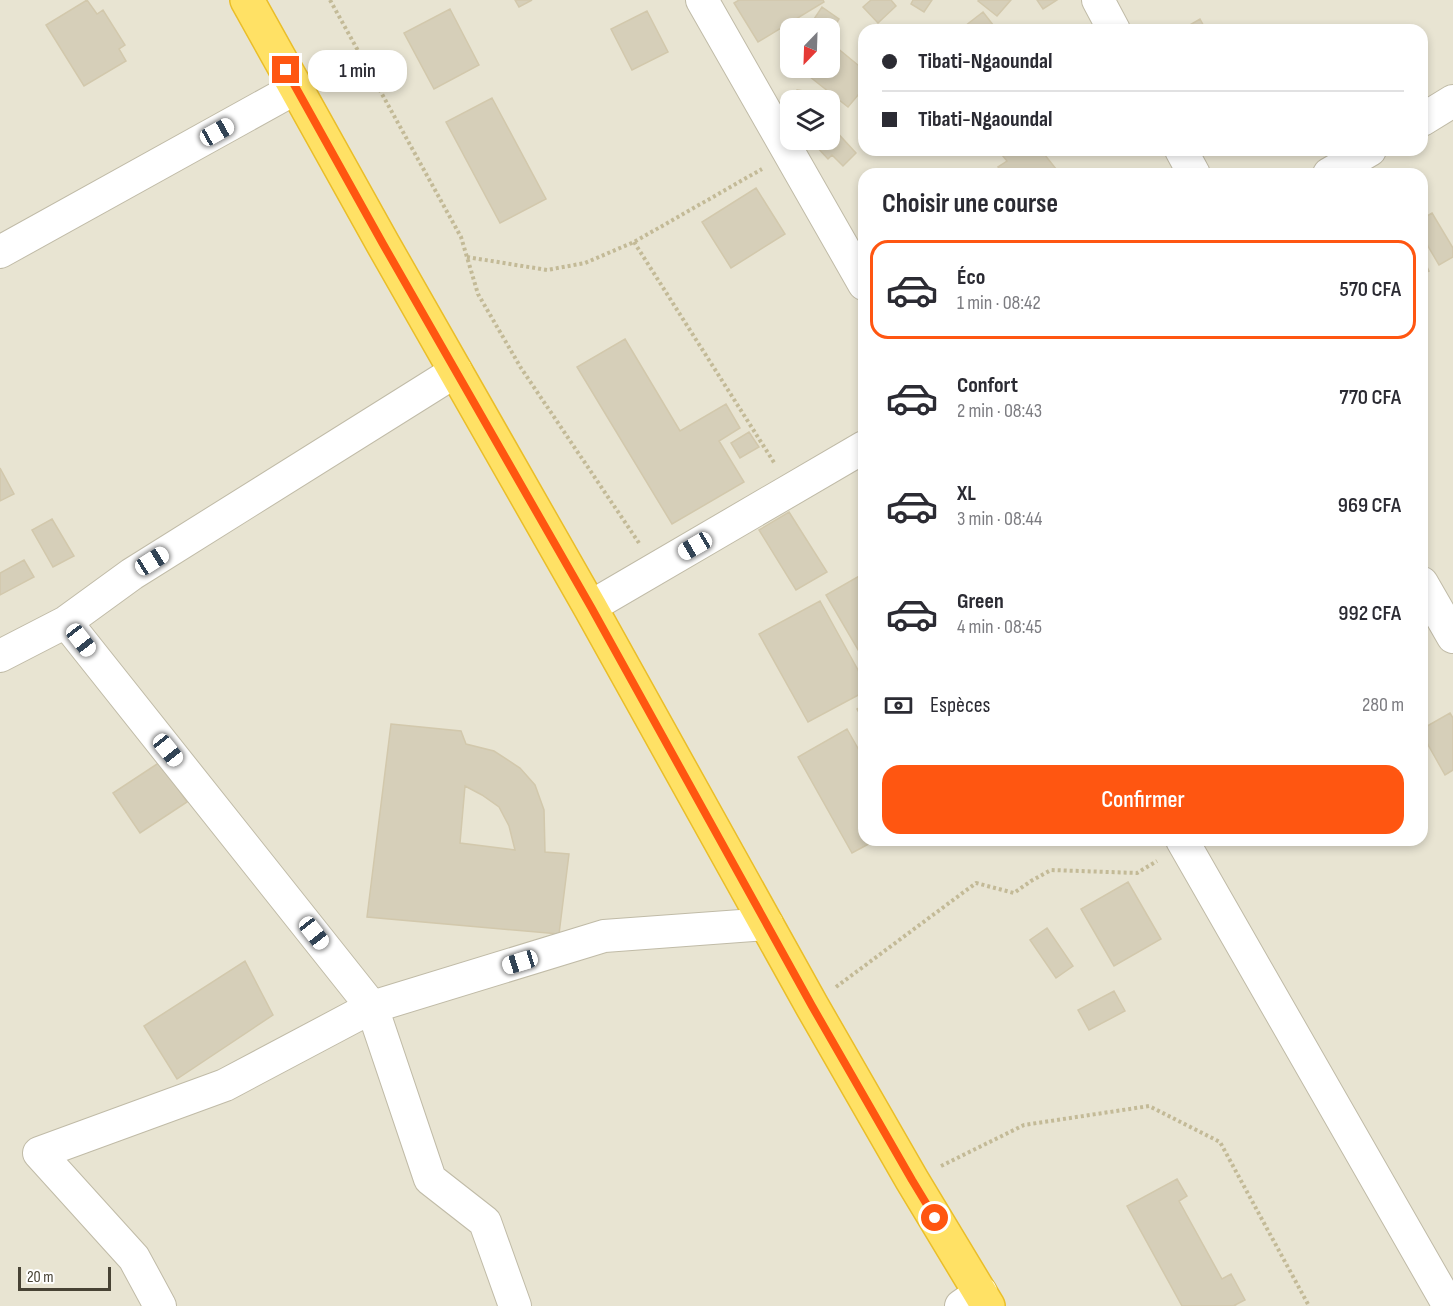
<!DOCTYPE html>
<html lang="fr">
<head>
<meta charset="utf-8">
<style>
	body { margin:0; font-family:"Sofia Sans Condensed",sans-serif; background:#f2f2f3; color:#2b2b33; height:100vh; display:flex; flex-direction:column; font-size:22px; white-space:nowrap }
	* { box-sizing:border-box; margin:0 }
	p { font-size:20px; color:#7c7c81 }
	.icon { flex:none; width:33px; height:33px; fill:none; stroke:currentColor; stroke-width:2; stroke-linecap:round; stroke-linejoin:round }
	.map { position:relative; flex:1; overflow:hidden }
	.drawer { position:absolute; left:858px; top:168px; width:570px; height:678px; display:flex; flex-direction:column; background:#fff; border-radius:18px; box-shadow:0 3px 9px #0003 }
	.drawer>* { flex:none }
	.top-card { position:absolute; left:858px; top:24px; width:570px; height:132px; border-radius:18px; box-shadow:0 3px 9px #0003; display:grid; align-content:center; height:132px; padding:0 24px; background:#fff }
	.needle { width:39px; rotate:203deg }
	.controls { position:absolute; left:780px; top:18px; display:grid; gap:12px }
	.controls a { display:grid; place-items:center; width:60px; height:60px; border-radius:12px; background:#fff; box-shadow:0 3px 9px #0003; font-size:30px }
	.scale { position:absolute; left:18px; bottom:15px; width:93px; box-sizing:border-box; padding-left:6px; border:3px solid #474234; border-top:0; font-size:16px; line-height:21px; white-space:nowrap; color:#474234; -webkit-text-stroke:4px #fff; paint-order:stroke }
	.end { position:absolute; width:27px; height:27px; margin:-14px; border:8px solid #ff5611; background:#fff; box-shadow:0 0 0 3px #fff }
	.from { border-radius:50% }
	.bubble { position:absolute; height:42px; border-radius:18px; background:#fff; box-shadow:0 3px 9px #0003; font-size:20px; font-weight:600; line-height:42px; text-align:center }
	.car { position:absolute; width:18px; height:36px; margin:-18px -9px; border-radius:8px; box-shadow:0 0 4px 2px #0007; background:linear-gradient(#fff 24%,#345 0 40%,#fff 0 76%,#345 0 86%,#fff 0) }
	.top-card b { display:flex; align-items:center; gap:21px; height:57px; font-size:22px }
	.top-card b+b { border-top:2px solid #e1e1e2 }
	.top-card i { width:15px; height:15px; background:#2b2b33 }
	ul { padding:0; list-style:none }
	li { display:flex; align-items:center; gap:18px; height:99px; margin:0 12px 9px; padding:0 12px; border:3px solid transparent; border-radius:18px }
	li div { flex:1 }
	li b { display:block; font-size:22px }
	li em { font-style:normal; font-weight:600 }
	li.active { border-color:#ff5611 }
	li>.icon { width:54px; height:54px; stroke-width:1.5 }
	h2 { padding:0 24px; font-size:27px; line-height:72px }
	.pay { display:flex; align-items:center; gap:15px; height:66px; padding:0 24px; font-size:22px }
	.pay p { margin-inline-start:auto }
	.cta { display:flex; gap:12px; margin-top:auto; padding:12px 24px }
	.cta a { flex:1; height:69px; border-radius:18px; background:#ff5611; color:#fff; font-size:24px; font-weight:600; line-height:69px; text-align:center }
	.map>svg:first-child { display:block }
	.residential { fill:#e8e4d2; fill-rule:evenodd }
	.building { fill:#d6cfb9; stroke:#d2c8ac; stroke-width:1.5; fill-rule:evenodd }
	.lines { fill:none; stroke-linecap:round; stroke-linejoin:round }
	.minor-casing { stroke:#c0bba7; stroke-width:34 }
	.highway-casing { stroke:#eabe29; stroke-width:36 }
	.path { stroke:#c3ba97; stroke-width:4; stroke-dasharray:3 3; stroke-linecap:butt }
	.minor { stroke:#fff; stroke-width:32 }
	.highway { stroke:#ffe165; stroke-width:33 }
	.route { stroke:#ff5611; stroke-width:8 }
</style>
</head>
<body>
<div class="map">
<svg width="1453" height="1306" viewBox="0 0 1453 1306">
	<rect width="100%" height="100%" fill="#f4f1e5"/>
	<path class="residential" d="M0 0H1453V1306H0ZM790 28H830V68H790ZM864 30H1422V150H864ZM790 100H830V140H790ZM864 174H1422V840H864Z"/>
	<path class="building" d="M87 0 97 14 103 10 125 45 119 49 126 61 84 86 46 25Z
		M515 0H532L519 7Z
		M739 0H823L824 2 758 42 734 3Z
		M871 0H891L896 6 878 23 863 7Z
		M913 0H932L924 12 911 4Z
		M979 0H1011L997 16 978 1Z
		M1037 0H1057L1043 9Z
		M822 7 839 19 830 34V28H808Z
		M450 9 479 65 434 89 404 33Z
		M647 11 668 52 632 70 611 29Z
		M983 12 997 30H961V29Z
		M1200 19 1206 30H1181Z
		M830 42 864 70V88L848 107 805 73 809 68H830Z
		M797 90 832 95 830 114V100H796Z
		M492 98 546 199 500 223 446 122Z
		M833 128 856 153 843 166 832 155 828 159 815 145 821 140H830V131Z
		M998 150H1041L1060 174H1004L998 167 1007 161Z
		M756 188 785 234 731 268 702 222Z
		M1432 213 1453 248V257L1439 265 1422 236V219Z
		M1422 256 1429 271 1422 274Z
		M625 339 680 431 726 404 740 428 719 441 744 482 672 524 577 367Z
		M749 432 759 447 740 458 731 443Z
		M0 468 14 494 0 501Z
		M789 512 827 572 796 590 759 530Z
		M52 519 74 556 53 567 32 530Z
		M24 560 34 577 0 595V573Z
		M861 575 864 580V660L826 595Z
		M820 601 864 681V692L808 722 759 634Z
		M864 705V722L857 709Z
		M1450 713 1453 718V770L1445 775 1422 734V729Z
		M391 724 461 731 466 744 494 751 520 768 535 785 544 810 545 852 569 854 559 934 367 917ZM465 786 482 795 499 807 509 826 515 850 460 843Z
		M847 729 864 759V840H876L852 853 798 757Z
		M160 762 187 802 140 833 113 793Z
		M1128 882 1161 939 1114 966 1081 909Z
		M1047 928 1073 966 1056 978 1030 940Z
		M245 961 273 1015 177 1079 144 1026Z
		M1114 991 1125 1011 1089 1030 1078 1010Z
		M1177 1179 1187 1196 1179 1201 1222 1279 1231 1274 1245 1300 1235 1305 1236 1306H1182L1127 1206Z"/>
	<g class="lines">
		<g class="minor-casing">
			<path id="minor" d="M702 0 864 284
				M1098 0 1114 30
				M1422 120 1453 101
				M1181 150 1194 174
				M1329 174 1370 150
				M0 252 296 88
				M1422 583 1453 637
				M590 607 864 447
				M66 622 372 1007 430 1179 485 1222 515 1306
				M0 656 66 622 132 574 456 371
				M1182 840 1449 1306
				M160 1306 134 1258 39 1153 225 1085 372 1007 604 936 767 924
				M961 1306 981 1292"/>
		</g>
		<g class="highway-casing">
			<path id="highway" d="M247 0 383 244 590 607 812 1006 912 1180 988 1306"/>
		</g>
		<path class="path" d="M330 0 461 237 478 294 521 368 639 543
			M634 242 775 464
			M467 257 547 270 585 263 634 242 762 169
			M836 987 976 883 1014 893 1031 881 1051 870 1137 873 1157 861
			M941 1166 1024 1125 1149 1106 1220 1142 1309 1306"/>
		<use href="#minor" class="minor"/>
		<use href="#highway" class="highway"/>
	</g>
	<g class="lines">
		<path class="route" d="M286 70 383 244 591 607 812 1006 912 1180 935 1218"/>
	</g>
</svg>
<div class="controls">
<a><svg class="needle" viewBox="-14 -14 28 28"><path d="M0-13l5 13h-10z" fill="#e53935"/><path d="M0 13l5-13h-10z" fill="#7c7c81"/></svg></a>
<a><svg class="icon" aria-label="layers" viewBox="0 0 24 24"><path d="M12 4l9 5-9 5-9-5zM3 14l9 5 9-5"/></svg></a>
</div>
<div class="scale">20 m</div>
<i class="end from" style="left:935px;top:1218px"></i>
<i class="end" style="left:286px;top:70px"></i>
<div class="bubble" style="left:308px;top:50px;width:99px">1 min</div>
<i class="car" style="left:217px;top:132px;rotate:61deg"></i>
<i class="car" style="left:695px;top:546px;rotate:240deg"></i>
<i class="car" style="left:152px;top:561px;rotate:58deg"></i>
<i class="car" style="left:81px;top:640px;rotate:142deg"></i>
<i class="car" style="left:168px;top:750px;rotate:141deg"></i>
<i class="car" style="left:314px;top:933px;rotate:142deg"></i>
<i class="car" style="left:520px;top:962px;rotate:253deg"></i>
<div class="top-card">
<b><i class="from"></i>Tibati-Ngaoundal</b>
<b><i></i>Tibati-Ngaoundal</b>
</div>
<section class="drawer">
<h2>Choisir une course</h2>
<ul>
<li class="active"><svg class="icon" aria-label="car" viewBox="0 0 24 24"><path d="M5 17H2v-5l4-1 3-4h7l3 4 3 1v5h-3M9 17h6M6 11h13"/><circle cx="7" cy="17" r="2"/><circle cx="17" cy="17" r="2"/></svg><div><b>Éco</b><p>1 min · 08:42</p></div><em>570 CFA</em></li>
<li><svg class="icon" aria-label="car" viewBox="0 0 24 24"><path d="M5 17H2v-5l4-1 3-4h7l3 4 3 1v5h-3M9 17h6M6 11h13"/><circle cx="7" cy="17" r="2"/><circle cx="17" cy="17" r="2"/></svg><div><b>Confort</b><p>2 min · 08:43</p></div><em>770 CFA</em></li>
<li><svg class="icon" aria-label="car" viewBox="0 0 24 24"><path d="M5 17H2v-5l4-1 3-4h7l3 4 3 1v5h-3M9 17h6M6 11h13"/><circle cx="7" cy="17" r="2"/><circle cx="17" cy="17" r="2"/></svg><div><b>XL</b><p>3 min · 08:44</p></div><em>969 CFA</em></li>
<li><svg class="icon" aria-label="car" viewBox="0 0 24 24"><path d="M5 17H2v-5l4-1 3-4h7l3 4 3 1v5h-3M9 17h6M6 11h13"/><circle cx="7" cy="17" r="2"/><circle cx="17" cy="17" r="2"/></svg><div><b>Green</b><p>4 min · 08:45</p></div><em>992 CFA</em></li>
</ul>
<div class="pay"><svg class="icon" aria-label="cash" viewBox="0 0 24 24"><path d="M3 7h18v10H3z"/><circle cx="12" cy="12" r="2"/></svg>Espèces<p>280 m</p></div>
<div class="cta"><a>Confirmer</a></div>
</section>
</div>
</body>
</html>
